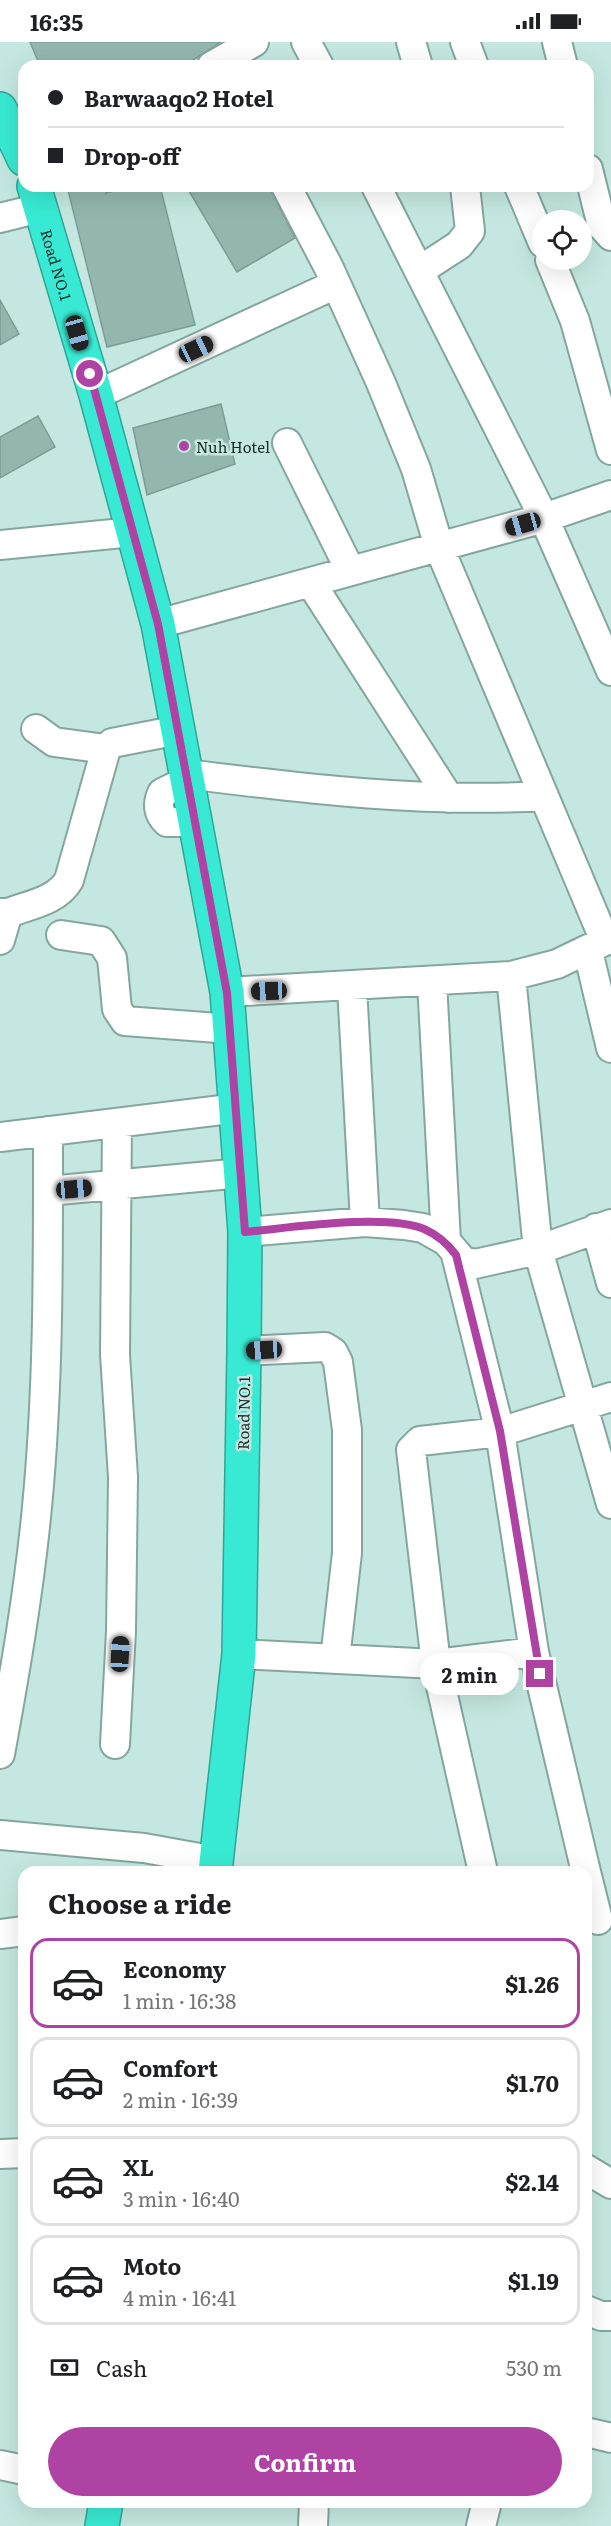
<!DOCTYPE html>
<html lang="en">
<head>
<meta charset="utf-8">
<style>
	body { margin:0; font-family:Literata,serif; background:#f2f2f2; color:#202124; height:100vh; display:flex; flex-direction:column; font-size:22px; white-space:nowrap }
	* { box-sizing:border-box; margin:0 }
	p { font-size:20px; color:#757577 }
	.icon { flex:none; width:33px; height:33px; fill:none; stroke:currentColor; stroke-width:2; stroke-linecap:round; stroke-linejoin:round }
	.map { position:relative; flex:1; overflow:hidden }
	.drawer { position:absolute; left:18px; top:1824px; width:574px; height:642px; display:flex; flex-direction:column; background:#fff; border-radius:18px; box-shadow:0 6px 24px #0002 }
	.drawer>* { flex:none }
	.hud { position:absolute; left:18px; top:18px; width:576px; height:132px; border-radius:18px; box-shadow:0 6px 24px #0002; display:grid; align-content:center; height:132px; padding:0 30px; background:#fff }
	.fabs { position:absolute; left:532px; top:168px; display:grid; gap:12px }
	.fabs a { display:grid; place-items:center; width:60px; height:60px; border-radius:50%; background:#fff; box-shadow:0 6px 24px #0002; font-size:30px }
	.end { position:absolute; width:27px; height:27px; margin:-14px; border:8px solid #af43a3; background:#fff; box-shadow:0 0 0 3px #fff }
	.from { border-radius:50% }
	.bubble { position:absolute; height:42px; border-radius:21px; background:#fff; box-shadow:0 6px 24px #0002; font-size:20px; font-weight:700; line-height:42px; text-align:center }
	.car { position:absolute; width:18px; height:36px; margin:-18px -9px; border-radius:8px; box-shadow:0 0 4px 2px #0007; background:linear-gradient(#222 24%,#8ab4d8 0 40%,#222 0 76%,#8ab4d8 0 86%,#222 0) }
	.hud b { display:flex; align-items:center; gap:21px; height:57px; font-size:22px }
	.hud b+b { border-top:2px solid #e0e0e0 }
	.hud i { width:15px; height:15px; background:#202124 }
	ul { padding:0; list-style:none }
	li { display:flex; align-items:center; gap:18px; height:90px; margin:0 12px 9px; padding:0 18px; border:3px solid #e0e0e0; border-radius:18px }
	li div { flex:1 }
	li b { display:block; font-size:22px }
	li em { font-style:normal; font-weight:700 }
	li.selected { border-color:#af43a3 }
	li>.icon { width:54px; height:54px; stroke-width:1.5 }
	h2 { padding:0 30px; font-size:27px; line-height:72px }
	.pay { display:flex; align-items:center; gap:15px; height:66px; padding:0 30px; font-size:22px }
	.pay p { margin-inline-start:auto }
	.primary-button { display:flex; gap:12px; margin-top:auto; padding:12px 30px }
	.primary-button a { flex:1; height:69px; border-radius:36px; background:#af43a3; color:#fff; font-size:24px; font-weight:700; line-height:69px; text-align:center }
	.status { display:flex; justify-content:space-between; align-items:center; height:42px; padding:0 30px; background:#fff; direction:ltr }
	.status svg { height:16px; fill:currentColor }
	.map>svg:first-child { display:block }
	.building { fill:#93b6af; stroke:#7b9d96; stroke-width:1.5 }
	.lines { fill:none; stroke-linecap:round; stroke-linejoin:round }
	.minor-casing { stroke:#84a69f; stroke-width:32 }
	.highway-casing { stroke:#2ea696; stroke-width:36 }
	.minor { stroke:#fff; stroke-width:28 }
	.highway { stroke:#38ead3; stroke-width:33 }
	.route { stroke:#af43a3; stroke-width:8 }
	.poi-dot { fill:#af43a3; stroke:#c4e8e1; stroke-width:2 }
	.labels { text-anchor:middle; dominant-baseline:central; stroke-width:5; stroke-linejoin:round; paint-order:stroke }
	.street-label { font-size:15px; fill:#1b2926; stroke:#c4e8e1 }
	.poi-label { font-size:15px; fill:#1b2926; stroke:#c4e8e1; text-anchor:start }
</style>
</head>
<body>
<div class="status"><b>16:35</b><svg viewBox="0 0 49 12"><path d="M0 12V9h3v3zM5 12V6h3v6zM10 12V3h3v9zM15 12V0h3v12zM26 1h20v11H26zM47 4h2v5h-2z"/></svg></div>
<div class="map">
<svg width="611" height="2484" viewBox="0 0 611 2484">
	<rect width="100%" height="100%" fill="#c4e8e1"/>
	<path class="building" d="M30 0H221L184 24H40Z
		M67 144H104L106 151 135 144H160L195 283 107 305Z
		M186 144H269L295 196 237 230Z
		M0 258 19 292 0 303Z
		M221 362 235 422 147 453 133 386Z
		M38 374 55 405 0 436V395Z"/>
	<g class="lines">
		<g class="minor-casing">
			<path id="minor" d="M306 0 319 24
				M411 0 418 24
				M465 0 474 24
				M557 0 563 24
				M212 24 254 0
				M588 127 602 184 611 194
				M286 144 329 226 381 341 416 427 439 505 605 899
				M376 144 544 476 611 629
				M519 144 543 201
				M0 176 40 166
				M550 218 575 279 611 408
				M419 229 459 203 470 189 465 144
				M96 353 336 242
				M287 401 350 528
				M0 503 133 490
				M311 541 449 756
				M158 582 544 476 611 453
				M36 687 54 700 106 707
				M187 732C304 747 426 761 544 754
				M188 738 162 751C157 762 158 772 167 780H196
				M0 871H8C29 863 57 859 69 838L106 707 112 701 179 688
				M61 893 101 899 112 916 117 967 125 979 231 987
				M0 898 8 871
				M588 909 611 1006
				M511 934 538 1208 611 1462
				M432 940 446 1199
				M352 945 365 1180
				M227 950 511 934 557 922 611 896
				M0 1095 238 1066
				M48 1149 242 1131
				M596 1186 611 1241
				M245 1190 365 1180 404 1183 423 1186 446 1199 463 1219 475 1222 538 1208 611 1182
				M456 1213 500 1390 534 1610 586 1830
				M244 1309 325 1305 333 1310 338 1320 347 1388V1511L335 1617
				M239 1612 436 1622 534 1610
				M115 1702 121 1589 123 1435 115 1313 117 1081
				M0 1712C15 1630 29 1549 37 1465 49 1341 48 1214 48 1089
				M0 1793 144 1806 216 1819
				M483 1830 436 1622 411 1408 420 1399 500 1390 611 1355
				M586 1830 598 1878
				M0 1892 24 1889
				M0 2112 24 2111
				M586 2127 611 2142
				M586 2268 601 2274H611
				M586 2390 611 2396
				M0 2423 24 2428
				M313 2484 314 2460
				M481 2484 487 2460"/>
		</g>
		<g class="highway-casing">
			<g id="highway">
				<path d="M0 67 24 117"/>
				<path id="s1" d="M34 144 96 353 158 582 227 950 245 1190 244 1309 239 1612 215 1830"/>
				<path d="M102 2484 106 2460"/>
			</g>
		</g>
		<use href="#minor" class="minor"/>
		<use href="#highway" class="highway"/>
	</g>
	<g class="lines">
		<path class="route" d="M90 332 158 582 227 951 245 1190C289 1186 386 1171 424 1187 438 1193 447 1201 456 1213L500 1389 540 1632"/>
	</g>
	<circle class="poi-dot" cx="184" cy="404" r="6"/>
	<g class="labels">
		<g class="street-label">
			<text stroke="none"><textPath href="#s1" startOffset="82">Road NO.1</textPath></text>
			<text transform="translate(243 1371) rotate(-89)">Road NO.1</text>
		</g>
		<g class="poi-label">
			<text x="196" y="404">Nuh Hotel</text>
		</g>
	</g>
</svg>
<div class="fabs">
<a><svg class="icon" aria-label="locate" viewBox="0 0 24 24"><circle cx="12" cy="12" r="6"/><path d="M12 2v4M12 18v4M2 12h4M18 12h4"/></svg></a>
</div>
<i class="end from" style="left:90px;top:332px"></i>
<i class="end" style="left:540px;top:1632px"></i>
<div class="bubble" style="left:420px;top:1611px;width:99px">2 min</div>
<i class="car" style="left:77px;top:291px;rotate:164deg"></i>
<i class="car" style="left:196px;top:307px;rotate:65deg"></i>
<i class="car" style="left:523px;top:482px;rotate:254deg"></i>
<i class="car" style="left:269px;top:949px;rotate:268deg"></i>
<i class="car" style="left:74px;top:1147px;rotate:85deg"></i>
<i class="car" style="left:264px;top:1308px;rotate:267deg"></i>
<i class="car" style="left:120px;top:1612px;rotate:3deg"></i>
<div class="hud">
<b><i class="from"></i>Barwaaqo2 Hotel</b>
<b><i></i>Drop-off</b>
</div>
<section class="drawer">
<h2>Choose a ride</h2>
<ul>
<li class="selected"><svg class="icon" aria-label="car" viewBox="0 0 24 24"><path d="M5 17H2v-5l4-1 3-4h7l3 4 3 1v5h-3M9 17h6M6 11h13"/><circle cx="7" cy="17" r="2"/><circle cx="17" cy="17" r="2"/></svg><div><b>Economy</b><p>1 min · 16:38</p></div><em>$1.26</em></li>
<li><svg class="icon" aria-label="car" viewBox="0 0 24 24"><path d="M5 17H2v-5l4-1 3-4h7l3 4 3 1v5h-3M9 17h6M6 11h13"/><circle cx="7" cy="17" r="2"/><circle cx="17" cy="17" r="2"/></svg><div><b>Comfort</b><p>2 min · 16:39</p></div><em>$1.70</em></li>
<li><svg class="icon" aria-label="car" viewBox="0 0 24 24"><path d="M5 17H2v-5l4-1 3-4h7l3 4 3 1v5h-3M9 17h6M6 11h13"/><circle cx="7" cy="17" r="2"/><circle cx="17" cy="17" r="2"/></svg><div><b>XL</b><p>3 min · 16:40</p></div><em>$2.14</em></li>
<li><svg class="icon" aria-label="car" viewBox="0 0 24 24"><path d="M5 17H2v-5l4-1 3-4h7l3 4 3 1v5h-3M9 17h6M6 11h13"/><circle cx="7" cy="17" r="2"/><circle cx="17" cy="17" r="2"/></svg><div><b>Moto</b><p>4 min · 16:41</p></div><em>$1.19</em></li>
</ul>
<div class="pay"><svg class="icon" aria-label="cash" viewBox="0 0 24 24"><path d="M3 7h18v10H3z"/><circle cx="12" cy="12" r="2"/></svg>Cash<p>530 m</p></div>
<div class="primary-button"><a>Confirm</a></div>
</section>
</div>
</body>
</html>
